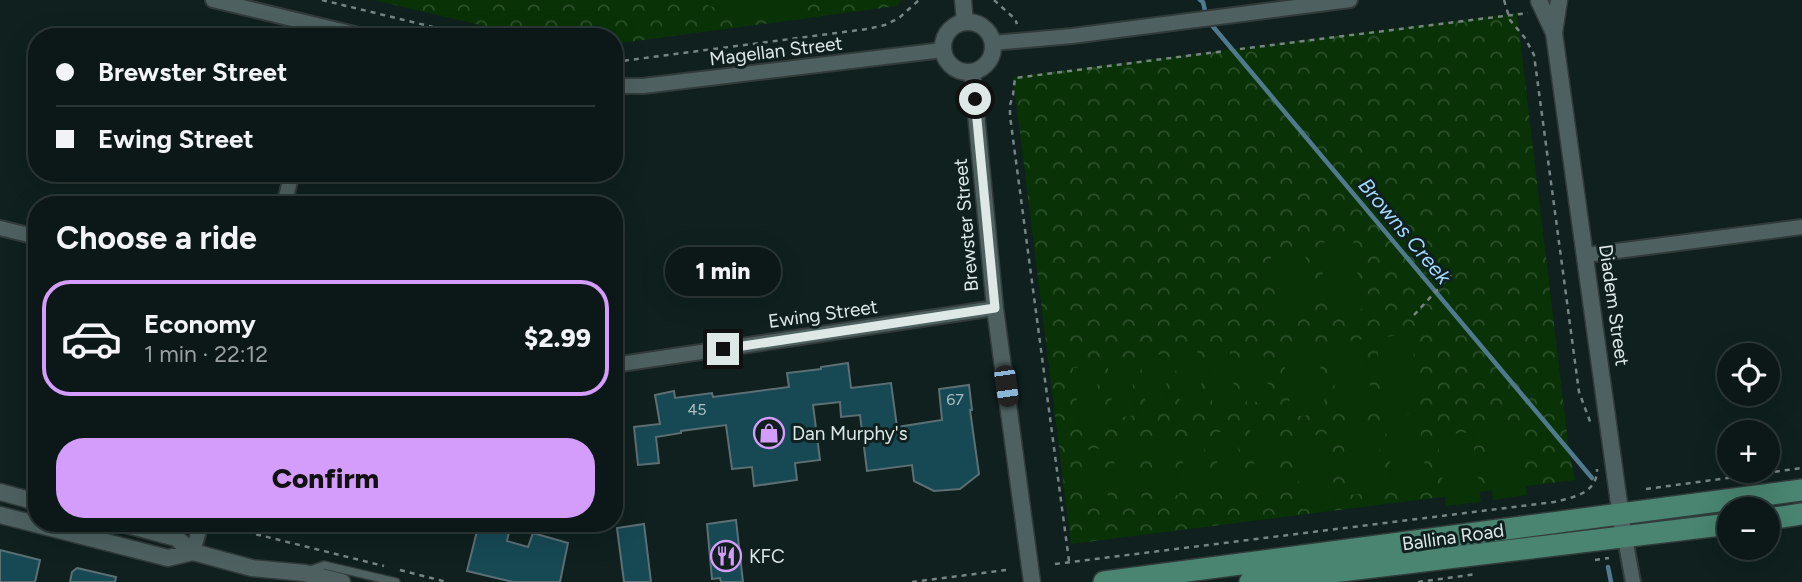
<!DOCTYPE html>
<html lang="en">
<head>
<meta charset="utf-8">
<style>
	body { margin:0; font-family:Figtree,sans-serif; background:#142120; color:#f1f3f6; height:100vh; display:flex; flex-direction:column; font-size:26px; white-space:nowrap }
	* { box-sizing:border-box; margin:0 }
	p { font-size:23px; color:#9aa0a1 }
	.icon { flex:none; width:38px; height:38px; fill:none; stroke:currentColor; stroke-width:2; stroke-linecap:round; stroke-linejoin:round }
	.map { position:relative; flex:1; overflow:hidden }
	.details { position:absolute; left:28px; top:196px; width:595px; height:336px; display:flex; flex-direction:column; background:#0b1817; border-radius:28px; box-shadow:0 7px 28px #0002,0 0 0 2px #2b3736 }
	.details>* { flex:none }
	.guide { position:absolute; left:28px; top:28px; width:595px; height:154px; border-radius:28px; box-shadow:0 7px 28px #0002,0 0 0 2px #2b3736; display:grid; align-content:center; height:154px; padding:0 28px; background:#0b1817 }
	.tools { position:absolute; left:1717px; top:343px; display:grid; gap:14px }
	.tools a { display:grid; place-items:center; width:63px; height:63px; border-radius:50%; background:#0b1817; box-shadow:0 7px 28px #0002,0 0 0 2px #2b3736; font-size:35px }
	.end { position:absolute; width:32px; height:32px; margin:-16px; border:9px solid #dde8e7; background:#111; box-shadow:0 0 0 4px #111 }
	.from { border-radius:50% }
	.bubble { position:absolute; height:49px; border-radius:24px; background:#0b1817; box-shadow:0 7px 28px #0002,0 0 0 2px #2b3736; font-size:23px; font-weight:800; line-height:49px; text-align:center }
	.car { position:absolute; width:21px; height:42px; margin:-21px -10px; border-radius:9px; box-shadow:0 0 5px 2px #0007; background:linear-gradient(#222 24%,#8ab4d8 0 40%,#222 0 76%,#8ab4d8 0 86%,#222 0) }
	.guide b { display:flex; align-items:center; gap:24px; height:66px; font-size:26px }
	.guide b+b { border-top:2px solid #2b3736 }
	.guide i { width:18px; height:18px; background:#f1f3f6 }
	ul { padding:0; list-style:none }
	li { display:flex; align-items:center; gap:21px; height:116px; margin:0 14px 10px; padding:0 14px; border:4px solid transparent; border-radius:28px }
	li div { flex:1 }
	li b { display:block; font-size:26px }
	li em { font-style:normal; font-weight:800 }
	li.selected { border-color:#d49cfb }
	li>.icon { width:63px; height:63px; stroke-width:1.5 }
	h2 { padding:0 28px; font-size:32px; line-height:84px }
	.cta { display:flex; gap:14px; margin-top:auto; padding:14px 28px }
	.cta a { flex:1; height:80px; border-radius:28px; background:#d49cfb; color:#111; font-size:28px; font-weight:800; line-height:80px; text-align:center }
	.map>svg:first-child { display:block }
	.forest { fill:url(#forest-crowns) }
	.pitch { fill:#093206 }
	.lines { fill:none; stroke-linecap:round; stroke-linejoin:round }
	.stream { stroke:#51798e; stroke-width:4.5 }
	.building { fill:#164954; stroke:#5c6f73; stroke-width:2 }
	.service-casing { stroke:#313b3a; stroke-width:10 }
	.minor-casing { stroke:#313b3a; stroke-width:18 }
	.tertiary-casing { stroke:#313b3a; stroke-width:19 }
	.primary-casing { stroke:#313b3a; stroke-width:24 }
	.path { stroke:#768483; stroke-width:2.5; stroke-dasharray:5 5; stroke-linecap:butt }
	.service { stroke:#4e6160; stroke-width:7 }
	.minor { stroke:#4e6160; stroke-width:14 }
	.tertiary { stroke:#4e6160; stroke-width:16 }
	.primary { stroke:#498571; stroke-width:21 }
	.route { stroke:#dde8e7; stroke-width:9 }
	.labels { text-anchor:middle; dominant-baseline:central; stroke-width:6; stroke-linejoin:round; paint-order:stroke }
	.number-label { font-size:16px; fill:#abc0c2 }
	.street-label { font-size:19px; fill:#dde8e7; stroke:#0f201f }
	.poi-label { font-size:19px; fill:#dde8e7; stroke:#0f201f; text-anchor:start }
	.water-label { font-size:21px; font-style:italic; fill:#a4d9fc; stroke:#0f201f }
</style>
</head>
<body>
<div class="map">
<svg width="1802" height="582" viewBox="0 0 1802 582">
	<defs>
		<pattern id="forest-crowns" width="20" height="18" patternUnits="userSpaceOnUse" patternTransform="scale(1.75)"><rect width="20" height="18" fill="#093206"/><path d="M2 6a3 3 0 1 1 6 0M12 15a3 3 0 1 1 6 0" fill="none" stroke="#2c502a"/></pattern>
	</defs>
	<rect width="100%" height="100%" fill="#0f201f"/>
	<path class="forest" d="M373 0H902L897 6 614 44V37H532Z
		M1517 13 1569 450 1575 480 1071 544 1013 77Z"/>
	<path class="pitch" d="M691 0H814L800 9 739 15Z
		M1353 239 1362 309 1328 314 1319 243Z
		M1304 245 1313 315 1279 320 1270 250Z
		M1411 334 1420 404 1385 408 1376 338Z
		M1364 339 1373 409 1338 413 1329 343Z
		M1317 342 1326 413 1292 417 1282 347Z
		M1262 344 1270 400 1247 403 1240 346Z
		M1229 347 1236 404 1213 407 1206 350Z
		M1197 350 1204 407 1181 410 1174 353Z
		M1163 354 1169 410 1147 413 1140 357Z
		M1129 359 1137 415 1114 418 1107 361Z
		M1095 365 1102 422 1080 425 1073 368Z
		M1418 413 1427 483 1393 488 1384 417Z
		M1375 420 1385 490 1350 495 1341 425Z
		M1518 425 1527 495 1493 500 1484 429Z
		M1273 426 1280 483 1257 486 1250 429Z
		M1236 430 1243 487 1221 490 1213 433Z
		M1472 432 1481 502 1446 506 1437 436Z
		M1202 434 1209 491 1187 494 1180 437Z
		M1327 434 1336 504 1302 509 1293 438Z
		M1172 438 1179 495 1156 498 1149 441Z
		M1135 443 1142 500 1120 503 1112 446Z
		M1102 448 1109 505 1087 508 1080 451Z"/>
	<g class="lines">
		<path class="stream" d="M1200 0 1203 2 1206 15
			M1210 23 1592 478
			M1608 567 1611 582"/>
	</g>
	<path class="building" d="M848 363 851 388 891 383 897 427 942 420 939 389 969 385 972 410H970L979 474 960 489 934 491 914 481 912 465 867 471 860 415 841 417 840 402 813 405 820 460 795 463 797 480 754 486 752 467 732 469 726 425 681 431V433L656 437 659 463 638 465 634 427 660 424 655 395 674 391 675 398 712 393 713 397 789 387 787 373 821 369V367Z
		M736 520 743 582H721L720 578 712 579 707 524Z
		M479 523H511L507 541 528 547 533 533 568 543 560 582H513L467 571Z
		M644 524 651 582H624L617 528Z
		M0 550 40 560 35 582H0Z
		M77 568 116 577 115 582H70L72 572Z"/>
	<g class="lines">
		<g class="service-casing">
			<path id="service" d="M308 571 324 565 396 582"/>
		</g>
		<g class="minor-casing">
			<path id="minor" d="M213 0 367 37
				M993 43 1072 36 1350 0
				M614 86H643L943 50
				M284 205 292 173
				M0 228 37 237
				M1586 255 1802 227
				M614 365 995 308
				M1625 538 1633 582
				M193 552 201 523"/>
		</g>
		<g class="tertiary-casing">
			<path id="tertiary" d="M963 0 965 22
				M1559 0 1554 33 1622 525
				M1539 1 1554 33
				M943 47a25 25 0 1 1 50 0a25 25 0 1 1-50 0Z
				M972 72 995 308 1032 582
				M0 492 37 502
				M0 515 168 558 193 552
				M120 523 176 538 193 552 252 568 305 573 342 582"/>
		</g>
		<g class="primary-casing">
			<path id="primary" d="M1768 519 1802 514
				M1104 582 1802 490
				M1250 582 1729 524"/>
		</g>
		<path class="path" d="M322 0 474 37
			M994 0 1015 19 1017 24
			M1504 0 1510 20 1525 38 1534 55 1579 392 1591 424
			M1240 49 1528 13
			M614 62 867 29 885 25 899 18 919 0
			M1414 315 1451 275
			M1646 489 1802 468
			M227 527 384 566
			M1595 560 1609 558
			M1069 561 1010 116V105L1013 95 1015 78 1225 51
			M1055 564 1554 502C1572 498 1598 493 1597 469
			M400 570 447 582
			M912 582 1006 570
			M1418 582 1477 574"/>
		<use href="#service" class="service"/>
		<use href="#minor" class="minor"/>
		<use href="#tertiary" class="tertiary"/>
		<use href="#primary" class="primary"/>
	</g>
	<g class="lines">
		<path class="route" d="M723 349 995 308 975 99"/>
	</g>
	<defs>
		<g id="shop-ring" transform="scale(1.575)"><circle r="9.5" fill="#0f201f" stroke="#d49cfb" stroke-width="1.5"/><path d="M-5-2.5h2.3a2.7 3.5 0 0 1 5.4 0H5L5.5 6h-11ZM-1.5-2.5h3a1.5 2.3 0 0 0-3 0Z" fill="#d49cfb"/></g>
		<g id="restaurant-ring" transform="scale(1.575)"><circle r="9.5" fill="#0f201f" stroke="#d49cfb" stroke-width="1.5"/><path d="M-5-6h1v4h1v-4h1v4h1v-4h1v5L-1.5 .5V6h-2V.5L-5-1ZM5-6V6H3V1.5H1.5Q1.5-4 5-6Z" fill="#d49cfb"/></g>
	</defs>
	<g fill-rule="evenodd">
		<use href="#shop-ring" x="769" y="433"/>
		<use href="#restaurant-ring" x="726" y="556"/>
	</g>
	<g class="labels">
		<g class="number-label">
			<text x="955" y="399">67</text>
			<text x="697" y="409">45</text>
		</g>
		<g class="street-label">
			<text transform="translate(776 51) rotate(-7)">Magellan Street</text>
			<text transform="translate(966 225) rotate(-95)">Brewster Street</text>
			<text transform="translate(1614 305) rotate(82)">Diadem Street</text>
			<text transform="translate(823 314) rotate(-8)">Ewing Street</text>
			<text transform="translate(1453 537) rotate(-8)">Ballina Road</text>
		</g>
		<g class="poi-label">
			<text x="792" y="433">Dan Murphy's</text>
			<text x="749" y="556">KFC</text>
		</g>
		<g class="water-label">
			<text transform="translate(1405 231) rotate(50)">Browns Creek</text>
		</g>
	</g>
</svg>
<div class="tools">
<a><svg class="icon" aria-label="locate" viewBox="0 0 24 24"><circle cx="12" cy="12" r="6"/><path d="M12 2v4M12 18v4M2 12h4M18 12h4"/></svg></a>
<a>+</a>
<a>−</a>
</div>
<i class="end from" style="left:975px;top:99px"></i>
<i class="end" style="left:723px;top:349px"></i>
<div class="bubble" style="left:665px;top:247px;width:116px">1 min</div>
<i class="car" style="left:1006px;top:386px;rotate:172deg"></i>
<div class="guide">
<b><i class="from"></i>Brewster Street</b>
<b><i></i>Ewing Street</b>
</div>
<section class="details">
<h2>Choose a ride</h2>
<ul>
<li class="selected"><svg class="icon" aria-label="car" viewBox="0 0 24 24"><path d="M5 17H2v-5l4-1 3-4h7l3 4 3 1v5h-3M9 17h6M6 11h13"/><circle cx="7" cy="17" r="2"/><circle cx="17" cy="17" r="2"/></svg><div><b>Economy</b><p>1 min · 22:12</p></div><em>$2.99</em></li>
</ul>
<div class="cta"><a>Confirm</a></div>
</section>
</div>
</body>
</html>
